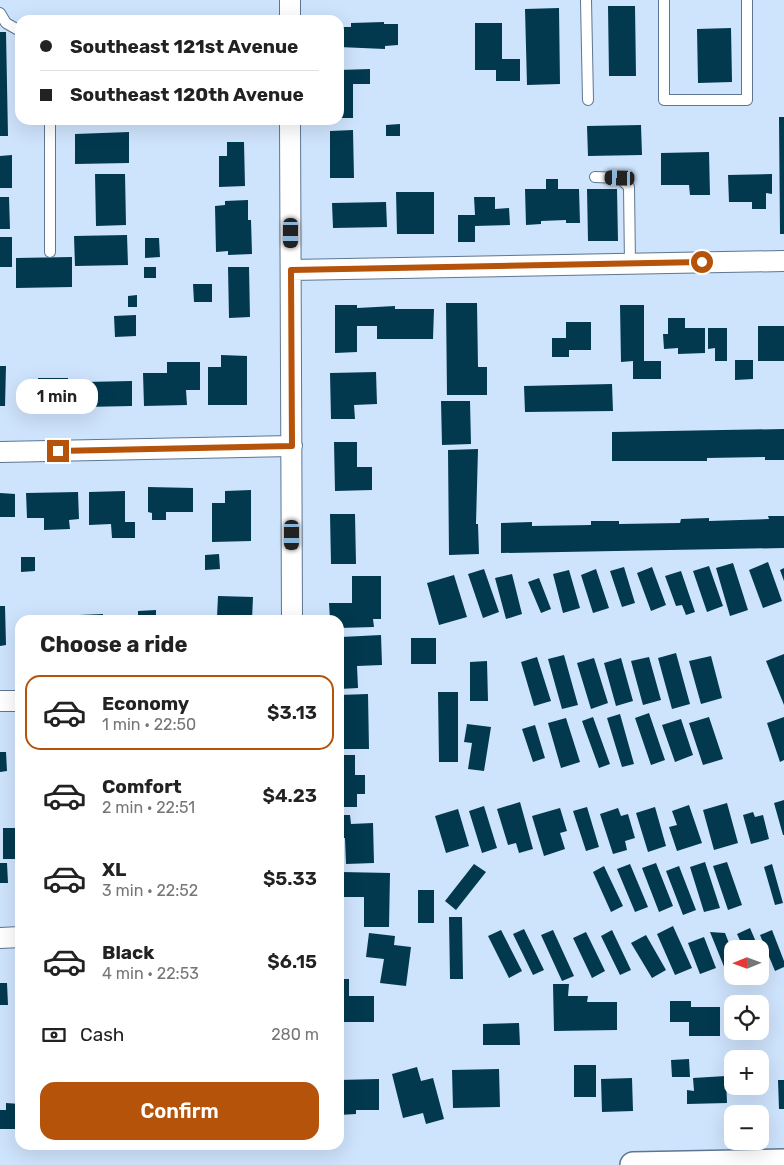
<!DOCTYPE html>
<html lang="en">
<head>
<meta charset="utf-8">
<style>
	body { margin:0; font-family:Rubik,sans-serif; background:#f2f2f2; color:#222; height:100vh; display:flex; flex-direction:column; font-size:19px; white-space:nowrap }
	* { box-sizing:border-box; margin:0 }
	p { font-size:16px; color:#767676 }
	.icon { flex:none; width:28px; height:28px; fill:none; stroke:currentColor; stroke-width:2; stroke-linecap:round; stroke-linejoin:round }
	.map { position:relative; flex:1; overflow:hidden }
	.details { position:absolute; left:15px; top:615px; width:329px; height:535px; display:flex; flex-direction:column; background:#fff; border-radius:15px; box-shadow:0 5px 20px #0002 }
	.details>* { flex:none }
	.top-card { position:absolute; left:15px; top:15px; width:329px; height:110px; border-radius:15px; box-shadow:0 5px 20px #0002; display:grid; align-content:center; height:110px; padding:0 25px; background:#fff }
	.needle { width:32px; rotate:269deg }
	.buttons { position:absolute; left:724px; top:940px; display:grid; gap:10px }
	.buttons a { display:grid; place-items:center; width:45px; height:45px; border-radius:10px; background:#fff; box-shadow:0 5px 20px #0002; font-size:25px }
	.end { position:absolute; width:22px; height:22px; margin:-11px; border:6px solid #b45309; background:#fff; box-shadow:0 0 0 2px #fff }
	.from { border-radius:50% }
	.bubble { position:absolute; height:35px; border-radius:15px; background:#fff; box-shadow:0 5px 20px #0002; font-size:16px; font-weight:600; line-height:35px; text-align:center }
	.car { position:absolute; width:15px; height:30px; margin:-15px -8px; border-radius:6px; box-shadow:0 0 4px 1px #0007; background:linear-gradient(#222 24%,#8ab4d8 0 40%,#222 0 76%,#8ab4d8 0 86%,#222 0) }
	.top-card b { display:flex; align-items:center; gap:18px; height:48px; font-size:19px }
	.top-card b+b { border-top:1px solid #e0e0e0 }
	.top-card i { width:12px; height:12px; background:#222 }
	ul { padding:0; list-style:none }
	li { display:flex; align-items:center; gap:15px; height:75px; margin:0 10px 8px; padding:0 15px; border:2px solid transparent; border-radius:15px }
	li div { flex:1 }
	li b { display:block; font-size:19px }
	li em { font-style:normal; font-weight:600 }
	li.current { border-color:#b45309 }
	li>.icon { width:45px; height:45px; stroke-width:1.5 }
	h2 { padding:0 25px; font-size:22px; line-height:60px }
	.pay { display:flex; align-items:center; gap:12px; height:55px; padding:0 25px; font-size:19px }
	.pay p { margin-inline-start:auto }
	.primary-button { display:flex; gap:10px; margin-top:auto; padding:10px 25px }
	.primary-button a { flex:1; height:58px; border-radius:15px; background:#b45309; color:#fff; font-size:20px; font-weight:600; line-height:58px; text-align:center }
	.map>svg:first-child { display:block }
	.building { fill:#02394f }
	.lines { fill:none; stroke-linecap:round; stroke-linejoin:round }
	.service-casing { stroke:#5e7691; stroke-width:12 }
	.minor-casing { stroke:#5e7691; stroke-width:22 }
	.tertiary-casing { stroke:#5e7691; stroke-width:28 }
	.service { stroke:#fff; stroke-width:10 }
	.minor { stroke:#fff; stroke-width:20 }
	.tertiary { stroke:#fff; stroke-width:25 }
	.route { stroke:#b45309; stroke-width:6 }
</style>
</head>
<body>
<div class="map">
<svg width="784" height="1165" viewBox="0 0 784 1165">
	<rect width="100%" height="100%" fill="#cee3fc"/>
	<path class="building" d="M608 6H635L636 76H609Z
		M559 8 560 84 527 85 525 9Z
		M384 22V24H398V45L385 46V49L339 47V27H351V23Z
		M475 23H502V59H520V81H496V70H475Z
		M731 28 732 82 698 83 697 29Z
		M0 32H6L8 136H0Z
		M370 69V84H353V118H339V70Z
		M779 117H784V234H780Z
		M226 120H247V125H226Z
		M400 124V136H386V125Z
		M641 125 642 155 588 156 587 126Z
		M353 130 354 178H330V131Z
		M129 132V163L75 164V134Z
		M227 142H244L245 186 219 187V156H227Z
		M709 152 710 195H690L689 185H661V153Z
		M12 155V188H0V156Z
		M95 174H125L126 225 96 226Z
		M772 174V194L766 193V209H752V202H729L728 175Z
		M546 179H558V189H579L580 223H566V220L541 221V224L526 225 525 189H546Z
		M587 189H617L618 241H588Z
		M396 192H434V234H397Z
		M0 197H9L10 229H0Z
		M474 197H495V209L509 208 510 225 475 226V242H458V215H475Z
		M248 200V220H251L252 254 228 255V251L216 252 215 206 225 205V201Z
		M386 202 387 227 333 228 332 203Z
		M127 235 128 265 75 266 74 236Z
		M0 237H12V267H0Z
		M145 238H159L160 257 145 258Z
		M72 257V287L16 288V258Z
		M144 267H156V278H144Z
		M228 267H249L250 317 229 318Z
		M193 284H212V302H194Z
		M137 295V307H128V296Z
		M446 303H477L478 367H487V395H447Z
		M335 305H357V308L395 306V309H434L433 339H377V326H357V352L335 353Z
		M620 305H644V361H661V379H633V361L621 362Z
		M136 315V336L115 337 114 316Z
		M668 318H685V328H705V353L678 354V348L664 349 663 334H668Z
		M566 322H591V350H569V357H552V338H566Z
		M758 326H784V361H758Z
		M708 328H727V361H715V348L708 349Z
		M221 355 247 356V405H208V367H221Z
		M735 360H753V379L735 380Z
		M167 362H200V390H186L187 405 144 406 143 373H167Z
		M0 366H6L5 406H0Z
		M376 372 377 404 354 405 355 419H331L330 373Z
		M38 378H68V402L24 403 23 385H38Z
		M132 381V406L84 407V382Z
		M612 384 613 411 525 412 524 386Z
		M441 401H470L471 444 442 445Z
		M784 429V460H765V457L707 458V461H612V432Z
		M334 442H357V467H372V490L335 491Z
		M478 449 476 524H478L479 554 449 555 448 450Z
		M148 487 193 488V512H166V520H152V513L148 512Z
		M251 490V541L212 542V503H225V491Z
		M125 491V522H135V538H112L111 524 89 525V492Z
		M78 492 79 519 69 520 70 529 44 530V518H27L26 493Z
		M0 493 15 494V517H0Z
		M330 514H355L356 564H331Z
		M768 516H784V548L501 553V523L532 522V526L591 525V521H619V524L680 523 681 519 709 518V521L769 519Z
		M219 554 220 569 205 570V555Z
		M21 557H35V571L21 572Z
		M768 562 782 601 763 608 749 570Z
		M733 563 748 610 730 616 716 568Z
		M709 566 723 606 707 612 693 571Z
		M624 567 635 603 622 607 610 571Z
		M652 567 666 605 651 611 637 573Z
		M784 568V581L780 570Z
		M484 569 499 612 483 618 468 574Z
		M596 569 609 608 593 613 581 575Z
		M569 570 580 608 563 613 553 574Z
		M681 571 695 612 686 615 682 605 676 606 665 576Z
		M512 574 522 614 506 619 495 578Z
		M454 575 467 617 439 625 427 583Z
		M352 576H381V619H373L374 627 339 628V620H330L329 603H352Z
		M539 578 551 609 541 613 528 582Z
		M218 596 253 597 252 620H224V617H217Z
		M0 606H5L6 645 0 646Z
		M156 610V620H138V611Z
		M103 614V620H78L79 615Z
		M381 635 382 665 357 666 358 688 339 689 341 637Z
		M411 638H436V664H411Z
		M676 653 690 704 672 709 658 658Z
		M784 654V705L766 661Z
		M564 655 578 705 562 709 548 659Z
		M711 656 722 698 701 704 689 661Z
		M537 657 551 701 534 706 521 662Z
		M649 657 661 700 643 705 631 661Z
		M594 658 608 703 591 709 577 663Z
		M621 658 633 701 616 706 604 663Z
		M487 661 488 701H470V662Z
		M438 692H458V762H439Z
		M368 694 369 749H341L339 695Z
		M649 713 665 760 651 765 635 718Z
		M620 714 634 764 622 767 607 718Z
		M593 717 610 764 599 768 582 721Z
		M709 717 723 759 703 765 689 723Z
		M784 717V760L780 762 767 723Z
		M566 718 580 762 561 768 548 723Z
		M681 719 693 755 675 762 662 725Z
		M467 724 491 727 484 771 468 769 472 743 464 742Z
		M535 725 545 758 533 762 522 729Z
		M0 752H6L7 771 0 772Z
		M339 755H355V775H365V794H357V807H339Z
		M784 800V835H783L774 803Z
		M520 802 533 849 519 853 516 843 508 845 497 809Z
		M727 803 738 843 714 850 703 810Z
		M689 805 702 843 677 851 669 827 677 825 672 811Z
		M484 806 497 848 482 853 469 811Z
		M587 807 599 847 586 851 573 811Z
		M655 807 666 846 648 852 636 813Z
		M560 808 567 831 560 833 565 849 544 856 532 816Z
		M618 808 621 816 628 814 635 838 625 841 627 850 613 854 600 814Z
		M458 809 469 846 446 853 435 816Z
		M753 812 755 817 763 815 769 839 751 844 743 815Z
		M339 815H350L351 824 373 823 374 863 346 864 345 838H339Z
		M3 828H17V859H3Z
		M705 862 720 908 704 912 690 867Z
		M727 862 742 905 728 910 713 866Z
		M0 863H7L8 883H0Z
		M656 863 673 906 659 912 642 868Z
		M474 864 486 872 456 910 445 901Z
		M630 864 648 907 635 912 617 869Z
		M772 864 783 903 775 905 764 867Z
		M604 866 623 906 611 912 593 872Z
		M679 866 696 910 683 915 666 871Z
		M341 872 390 873 389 927H364V897H341Z
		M418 890H434V923H418Z
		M449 917H462L463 979H450Z
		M673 926 692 968 675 975 657 934Z
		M750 928 759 949H744L737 934Z
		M524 929 544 970 533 975 513 934Z
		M501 930 522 971 509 978 488 936Z
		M553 930 574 976 562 981 541 935Z
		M612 930 631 970 620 975 601 936Z
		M772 930 784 961V967L775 971 760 935Z
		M586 932 605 971 592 978 573 938Z
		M710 932 725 933 732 951V972L727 974Z
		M369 933 395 936 394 945 411 947 406 986 380 983 384 959 366 957Z
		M646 935 666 970 652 978 631 943Z
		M704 937 716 968 700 974 688 943Z
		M760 951 767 968 760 971Z
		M339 979H349V996H374V1022H339Z
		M0 983H7L8 1005H0Z
		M553 984H569L568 996H588L587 1002H617V1030L554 1031Z
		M670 1001H691V1007H720V1036H689V1022H670Z
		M519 1023 520 1045H483V1024Z
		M689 1059 690 1077H672L671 1060Z
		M574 1065H596V1097H574Z
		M417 1067 421 1081 433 1078 444 1119 426 1124 423 1113 403 1118 392 1074Z
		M499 1069 500 1107 453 1108 452 1070Z
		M726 1076 727 1103 687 1104V1090L694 1091 693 1078Z
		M632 1078 633 1111 602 1112 601 1079Z
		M379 1079V1110H356V1114L339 1115V1080Z
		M778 1080H784V1109H779Z
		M6 1103 20 1104V1129H0V1110H6Z"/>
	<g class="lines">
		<g class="service-casing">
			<path id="service" d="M586 0 588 100
				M664 0V100H747V0
				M0 13 6 23 20 31
				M50 120V252
				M595 177 620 178 629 187 630 264"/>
		</g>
		<g class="minor-casing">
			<path id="minor" d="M290 0V20
				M290 120 292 620
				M291 270 784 261
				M0 452 292 446
				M0 701H20
				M0 938 20 937"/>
		</g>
		<g class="tertiary-casing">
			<path id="tertiary" d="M633 1165 784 1162"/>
		</g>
		<use href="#service" class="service"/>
		<use href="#minor" class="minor"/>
		<use href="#tertiary" class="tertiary"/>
	</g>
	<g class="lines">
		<path class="route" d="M58 451 292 446 291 270 702 262"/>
	</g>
</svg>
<div class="buttons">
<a><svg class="needle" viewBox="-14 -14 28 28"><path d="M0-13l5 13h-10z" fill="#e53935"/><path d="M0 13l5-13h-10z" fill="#767676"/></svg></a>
<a><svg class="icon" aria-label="locate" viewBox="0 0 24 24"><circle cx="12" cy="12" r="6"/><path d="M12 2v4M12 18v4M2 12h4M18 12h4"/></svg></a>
<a>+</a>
<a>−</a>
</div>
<i class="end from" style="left:702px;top:262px"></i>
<i class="end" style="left:58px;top:451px"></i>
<div class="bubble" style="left:16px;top:379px;width:82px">1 min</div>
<i class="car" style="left:620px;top:178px;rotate:272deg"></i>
<i class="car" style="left:291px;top:233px;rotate:180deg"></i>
<i class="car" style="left:292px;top:535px;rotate:180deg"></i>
<div class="top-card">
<b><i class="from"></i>Southeast 121st Avenue</b>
<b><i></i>Southeast 120th Avenue</b>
</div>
<section class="details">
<h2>Choose a ride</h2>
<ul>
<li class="current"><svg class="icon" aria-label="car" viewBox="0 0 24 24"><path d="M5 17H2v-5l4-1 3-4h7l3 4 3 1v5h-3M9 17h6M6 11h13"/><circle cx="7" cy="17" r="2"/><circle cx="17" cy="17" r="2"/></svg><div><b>Economy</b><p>1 min · 22:50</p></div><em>$3.13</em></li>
<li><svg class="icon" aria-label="car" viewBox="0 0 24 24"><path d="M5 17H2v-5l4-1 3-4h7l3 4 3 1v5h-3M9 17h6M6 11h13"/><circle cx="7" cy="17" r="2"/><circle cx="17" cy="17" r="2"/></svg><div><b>Comfort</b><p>2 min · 22:51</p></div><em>$4.23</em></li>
<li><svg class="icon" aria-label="car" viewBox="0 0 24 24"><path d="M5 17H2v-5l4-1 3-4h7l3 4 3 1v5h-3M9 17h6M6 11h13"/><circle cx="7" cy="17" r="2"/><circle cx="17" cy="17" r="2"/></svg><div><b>XL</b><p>3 min · 22:52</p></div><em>$5.33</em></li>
<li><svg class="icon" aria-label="car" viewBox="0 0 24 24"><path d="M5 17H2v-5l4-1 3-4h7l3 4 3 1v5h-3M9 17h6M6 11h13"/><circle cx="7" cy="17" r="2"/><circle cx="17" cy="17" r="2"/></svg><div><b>Black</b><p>4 min · 22:53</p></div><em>$6.15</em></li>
</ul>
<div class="pay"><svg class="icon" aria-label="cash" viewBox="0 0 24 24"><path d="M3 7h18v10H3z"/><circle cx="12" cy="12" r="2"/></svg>Cash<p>280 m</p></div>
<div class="primary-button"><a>Confirm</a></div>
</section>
</div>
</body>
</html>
